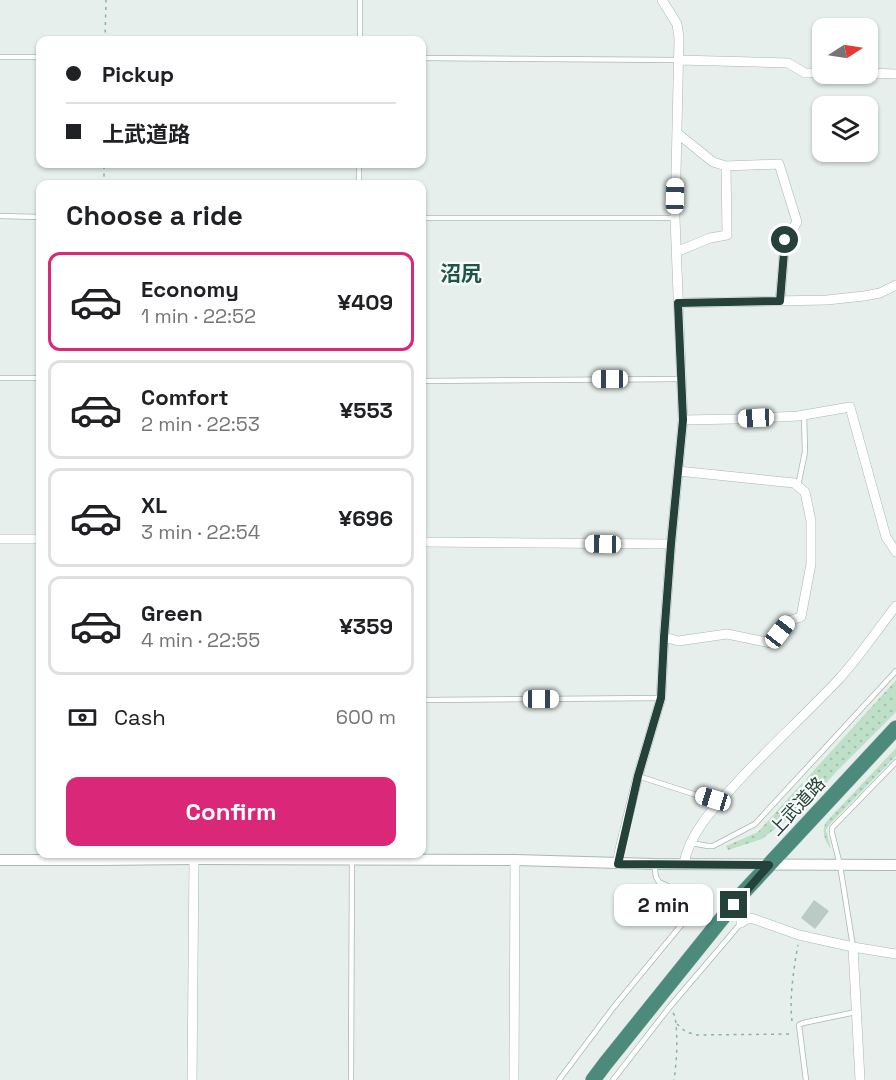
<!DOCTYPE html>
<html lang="en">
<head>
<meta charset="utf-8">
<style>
	body { margin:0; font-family:"Space Grotesk","Noto Sans JP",sans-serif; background:#f6f6f6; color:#202124; height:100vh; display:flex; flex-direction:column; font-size:22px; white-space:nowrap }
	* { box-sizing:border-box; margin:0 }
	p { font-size:20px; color:#757577 }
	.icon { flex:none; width:33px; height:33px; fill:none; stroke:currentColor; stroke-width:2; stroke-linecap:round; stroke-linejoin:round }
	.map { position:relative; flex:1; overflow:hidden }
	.details { position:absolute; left:36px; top:180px; width:390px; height:678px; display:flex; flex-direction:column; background:#fff; border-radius:12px; box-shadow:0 2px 4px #0004 }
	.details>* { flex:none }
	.hud { position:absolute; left:36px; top:36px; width:390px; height:132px; border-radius:12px; box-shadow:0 2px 4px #0004; display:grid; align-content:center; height:132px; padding:0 30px; background:#fff }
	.needle { width:39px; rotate:78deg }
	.fabs { position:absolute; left:812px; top:18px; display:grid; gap:12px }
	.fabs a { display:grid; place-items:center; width:66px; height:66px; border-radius:12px; background:#fff; box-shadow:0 2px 4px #0004; font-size:30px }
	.end { position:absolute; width:27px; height:27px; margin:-14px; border:8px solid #24423a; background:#fff; box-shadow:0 0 0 3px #fff }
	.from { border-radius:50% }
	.bubble { position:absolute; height:42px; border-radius:12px; background:#fff; box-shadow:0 2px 4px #0004; font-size:20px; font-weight:700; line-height:42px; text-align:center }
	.car { position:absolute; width:18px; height:36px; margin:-18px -9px; border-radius:8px; box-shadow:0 0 4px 2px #0007; background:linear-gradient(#fff 24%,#345 0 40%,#fff 0 76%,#345 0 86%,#fff 0) }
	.hud b { display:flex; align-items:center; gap:21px; height:57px; font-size:22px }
	.hud b+b { border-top:2px solid #e0e0e0 }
	.hud i { width:15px; height:15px; background:#202124 }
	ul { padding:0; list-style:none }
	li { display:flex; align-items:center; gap:18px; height:99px; margin:0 12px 9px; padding:0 18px; border:3px solid #e0e0e0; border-radius:12px }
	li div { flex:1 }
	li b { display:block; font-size:22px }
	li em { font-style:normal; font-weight:700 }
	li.on { border-color:#db2777 }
	li>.icon { width:54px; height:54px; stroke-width:1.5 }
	h2 { padding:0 30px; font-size:27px; line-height:72px }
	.pay { display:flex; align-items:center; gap:15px; height:66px; padding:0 30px; font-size:22px }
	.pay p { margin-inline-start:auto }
	.cta { display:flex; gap:12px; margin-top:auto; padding:12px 30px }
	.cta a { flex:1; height:69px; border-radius:12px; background:#db2777; color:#fff; font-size:24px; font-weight:700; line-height:69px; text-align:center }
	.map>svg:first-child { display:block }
	.grass { fill:url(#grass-dots) }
	.building { fill:#bbcac4 }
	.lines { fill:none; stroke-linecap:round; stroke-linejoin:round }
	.service-casing { stroke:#a8b8b2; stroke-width:6 }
	.minor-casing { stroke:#a8b8b2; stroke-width:10 }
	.tertiary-casing { stroke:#a8b8b2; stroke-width:12 }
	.trunk-casing { stroke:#c2cac8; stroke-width:16 }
	.path { stroke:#86b3a5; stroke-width:1.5; stroke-dasharray:3 4.5; stroke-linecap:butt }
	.service { stroke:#fff; stroke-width:4.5 }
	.minor { stroke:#fff; stroke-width:9 }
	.tertiary { stroke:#fff; stroke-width:10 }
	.trunk { stroke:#4c8a7c; stroke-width:15 }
	.route { stroke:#24423a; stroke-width:8 }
	.labels { text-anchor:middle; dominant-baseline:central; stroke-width:4.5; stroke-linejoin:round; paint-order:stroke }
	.street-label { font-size:18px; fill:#24423a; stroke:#f7fbf9 }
	.quarter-label { font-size:21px; font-weight:bold; fill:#1f5548; stroke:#f7fbf9 }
</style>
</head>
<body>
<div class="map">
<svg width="896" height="1080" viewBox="0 0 896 1080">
	<defs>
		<pattern id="grass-dots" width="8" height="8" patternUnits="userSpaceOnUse" patternTransform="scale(1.5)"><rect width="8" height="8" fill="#bfe0c8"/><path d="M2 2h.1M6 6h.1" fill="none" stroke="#a4c1ad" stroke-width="1.8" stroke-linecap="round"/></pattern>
	</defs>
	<rect width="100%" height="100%" fill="#e6efeb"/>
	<path class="grass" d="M896 680V712L836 772 793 820 785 821 762 839 728 850 726 846 758 832 802 783 805 786 809 783 806 779Z
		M896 748V756L829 825 826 830 831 849C825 841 821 832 826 822Z"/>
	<path class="building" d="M814 900 829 911 815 929 801 918Z"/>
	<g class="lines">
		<g class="service-casing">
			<path id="service" d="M360 40V0
				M0 57H40
				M422 58 679 60
				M359 184V164
				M0 216 40 217
				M422 218H675
				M0 378H40
				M422 381 681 379
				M798 486 805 452 804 415
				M422 700 661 698
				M638 776 718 802
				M691 843 708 846H713L755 824 896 671
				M853 947 840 865 832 833V828L896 762
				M351 1080 352 854
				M559 1080 613 1008 696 907 697 903 695 899 659 882 656 877 654 864
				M613 1080 668 1009 741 923
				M806 1080 799 1025 803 1023 856 1012"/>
		</g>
		<g class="minor-casing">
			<path id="minor" d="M679 60 788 63 805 73H822
				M867 73 896 74
				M677 133 713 162 726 166 779 164 797 222 785 241 780 301
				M676 252 710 238 727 235 726 166
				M678 303 827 300 864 296 880 293 896 285
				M683 420 735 419 798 416 850 407 886 537 896 552
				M0 539H40
				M422 542 671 544
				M664 637 678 641 727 634 771 643 788 621 801 617 811 564V521L805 492 794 483 678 471
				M618 864 619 853 638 776 661 698 664 637 671 544 683 420 675 218 679 38 677 24 662 0
				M684 864C689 831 721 800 742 777 774 743 808 712 839 679 860 656 877 630 896 606
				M741 923 745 920 751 918 799 935 853 947 896 954
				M853 947 860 1080
				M192 1080 194 859
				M514 1080 515 860"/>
		</g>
		<g class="tertiary-casing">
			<path id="tertiary" d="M0 860H99L194 859 515 860 654 864 896 865"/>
		</g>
		<g class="trunk-casing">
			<path id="trunk" d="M593 1080 605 1064 740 896 896 728"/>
		</g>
		<path class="path" d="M105 40 106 0
			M104 184V164
			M673 1013 675 1016C678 1037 677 1059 674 1080
			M792 1021C789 1000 794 966 798 945
			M677 1024 686 1032 697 1035 792 1034"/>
		<use href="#service" class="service"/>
		<use href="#minor" class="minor"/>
		<use href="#tertiary" class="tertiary"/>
		<use href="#trunk" class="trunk"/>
	</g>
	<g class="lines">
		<path class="route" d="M734 905 769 865 618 864 638 776 661 698 664 637 671 544 683 420 678 303 780 301 785 240"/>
	</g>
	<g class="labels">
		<g class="street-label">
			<text transform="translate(797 806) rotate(-47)">上武道路</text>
		</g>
		<g class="quarter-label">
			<text x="461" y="273">沼尻</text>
		</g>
	</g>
</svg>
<div class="fabs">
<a><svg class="needle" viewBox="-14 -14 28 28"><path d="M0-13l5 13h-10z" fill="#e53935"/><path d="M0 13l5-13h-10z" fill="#757577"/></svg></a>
<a><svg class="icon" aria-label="layers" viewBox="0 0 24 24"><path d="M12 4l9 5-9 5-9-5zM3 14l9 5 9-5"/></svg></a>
</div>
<i class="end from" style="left:785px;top:240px"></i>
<i class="end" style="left:734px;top:905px"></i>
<div class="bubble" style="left:614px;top:884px;width:99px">2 min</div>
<i class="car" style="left:675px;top:196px;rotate:1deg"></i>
<i class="car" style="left:610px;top:379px;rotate:270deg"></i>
<i class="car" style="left:756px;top:418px;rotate:267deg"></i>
<i class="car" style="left:603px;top:544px;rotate:271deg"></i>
<i class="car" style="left:780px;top:632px;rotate:38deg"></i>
<i class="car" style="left:541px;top:699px;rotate:90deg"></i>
<i class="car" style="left:713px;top:799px;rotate:287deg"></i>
<div class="hud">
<b><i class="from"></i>Pickup</b>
<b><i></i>上武道路</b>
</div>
<section class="details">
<h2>Choose a ride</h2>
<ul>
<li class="on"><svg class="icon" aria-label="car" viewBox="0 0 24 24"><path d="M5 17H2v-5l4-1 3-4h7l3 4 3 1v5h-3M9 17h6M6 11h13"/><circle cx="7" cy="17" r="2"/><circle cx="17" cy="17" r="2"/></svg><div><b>Economy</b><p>1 min · 22:52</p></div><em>¥409</em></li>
<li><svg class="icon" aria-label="car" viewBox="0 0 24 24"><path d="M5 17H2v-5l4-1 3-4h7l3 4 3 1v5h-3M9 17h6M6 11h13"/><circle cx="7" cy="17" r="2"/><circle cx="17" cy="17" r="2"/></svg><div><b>Comfort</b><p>2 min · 22:53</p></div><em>¥553</em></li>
<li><svg class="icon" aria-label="car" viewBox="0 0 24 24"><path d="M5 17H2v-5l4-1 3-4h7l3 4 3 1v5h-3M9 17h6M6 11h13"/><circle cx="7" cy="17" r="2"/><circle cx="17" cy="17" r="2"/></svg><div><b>XL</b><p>3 min · 22:54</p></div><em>¥696</em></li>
<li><svg class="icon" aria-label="car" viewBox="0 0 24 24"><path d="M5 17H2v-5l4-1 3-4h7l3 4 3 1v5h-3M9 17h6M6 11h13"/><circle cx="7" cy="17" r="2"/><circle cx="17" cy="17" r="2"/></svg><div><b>Green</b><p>4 min · 22:55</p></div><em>¥359</em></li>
</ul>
<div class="pay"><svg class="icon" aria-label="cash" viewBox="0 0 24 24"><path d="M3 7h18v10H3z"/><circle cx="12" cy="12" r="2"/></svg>Cash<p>600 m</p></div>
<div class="cta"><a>Confirm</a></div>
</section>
</div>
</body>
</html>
